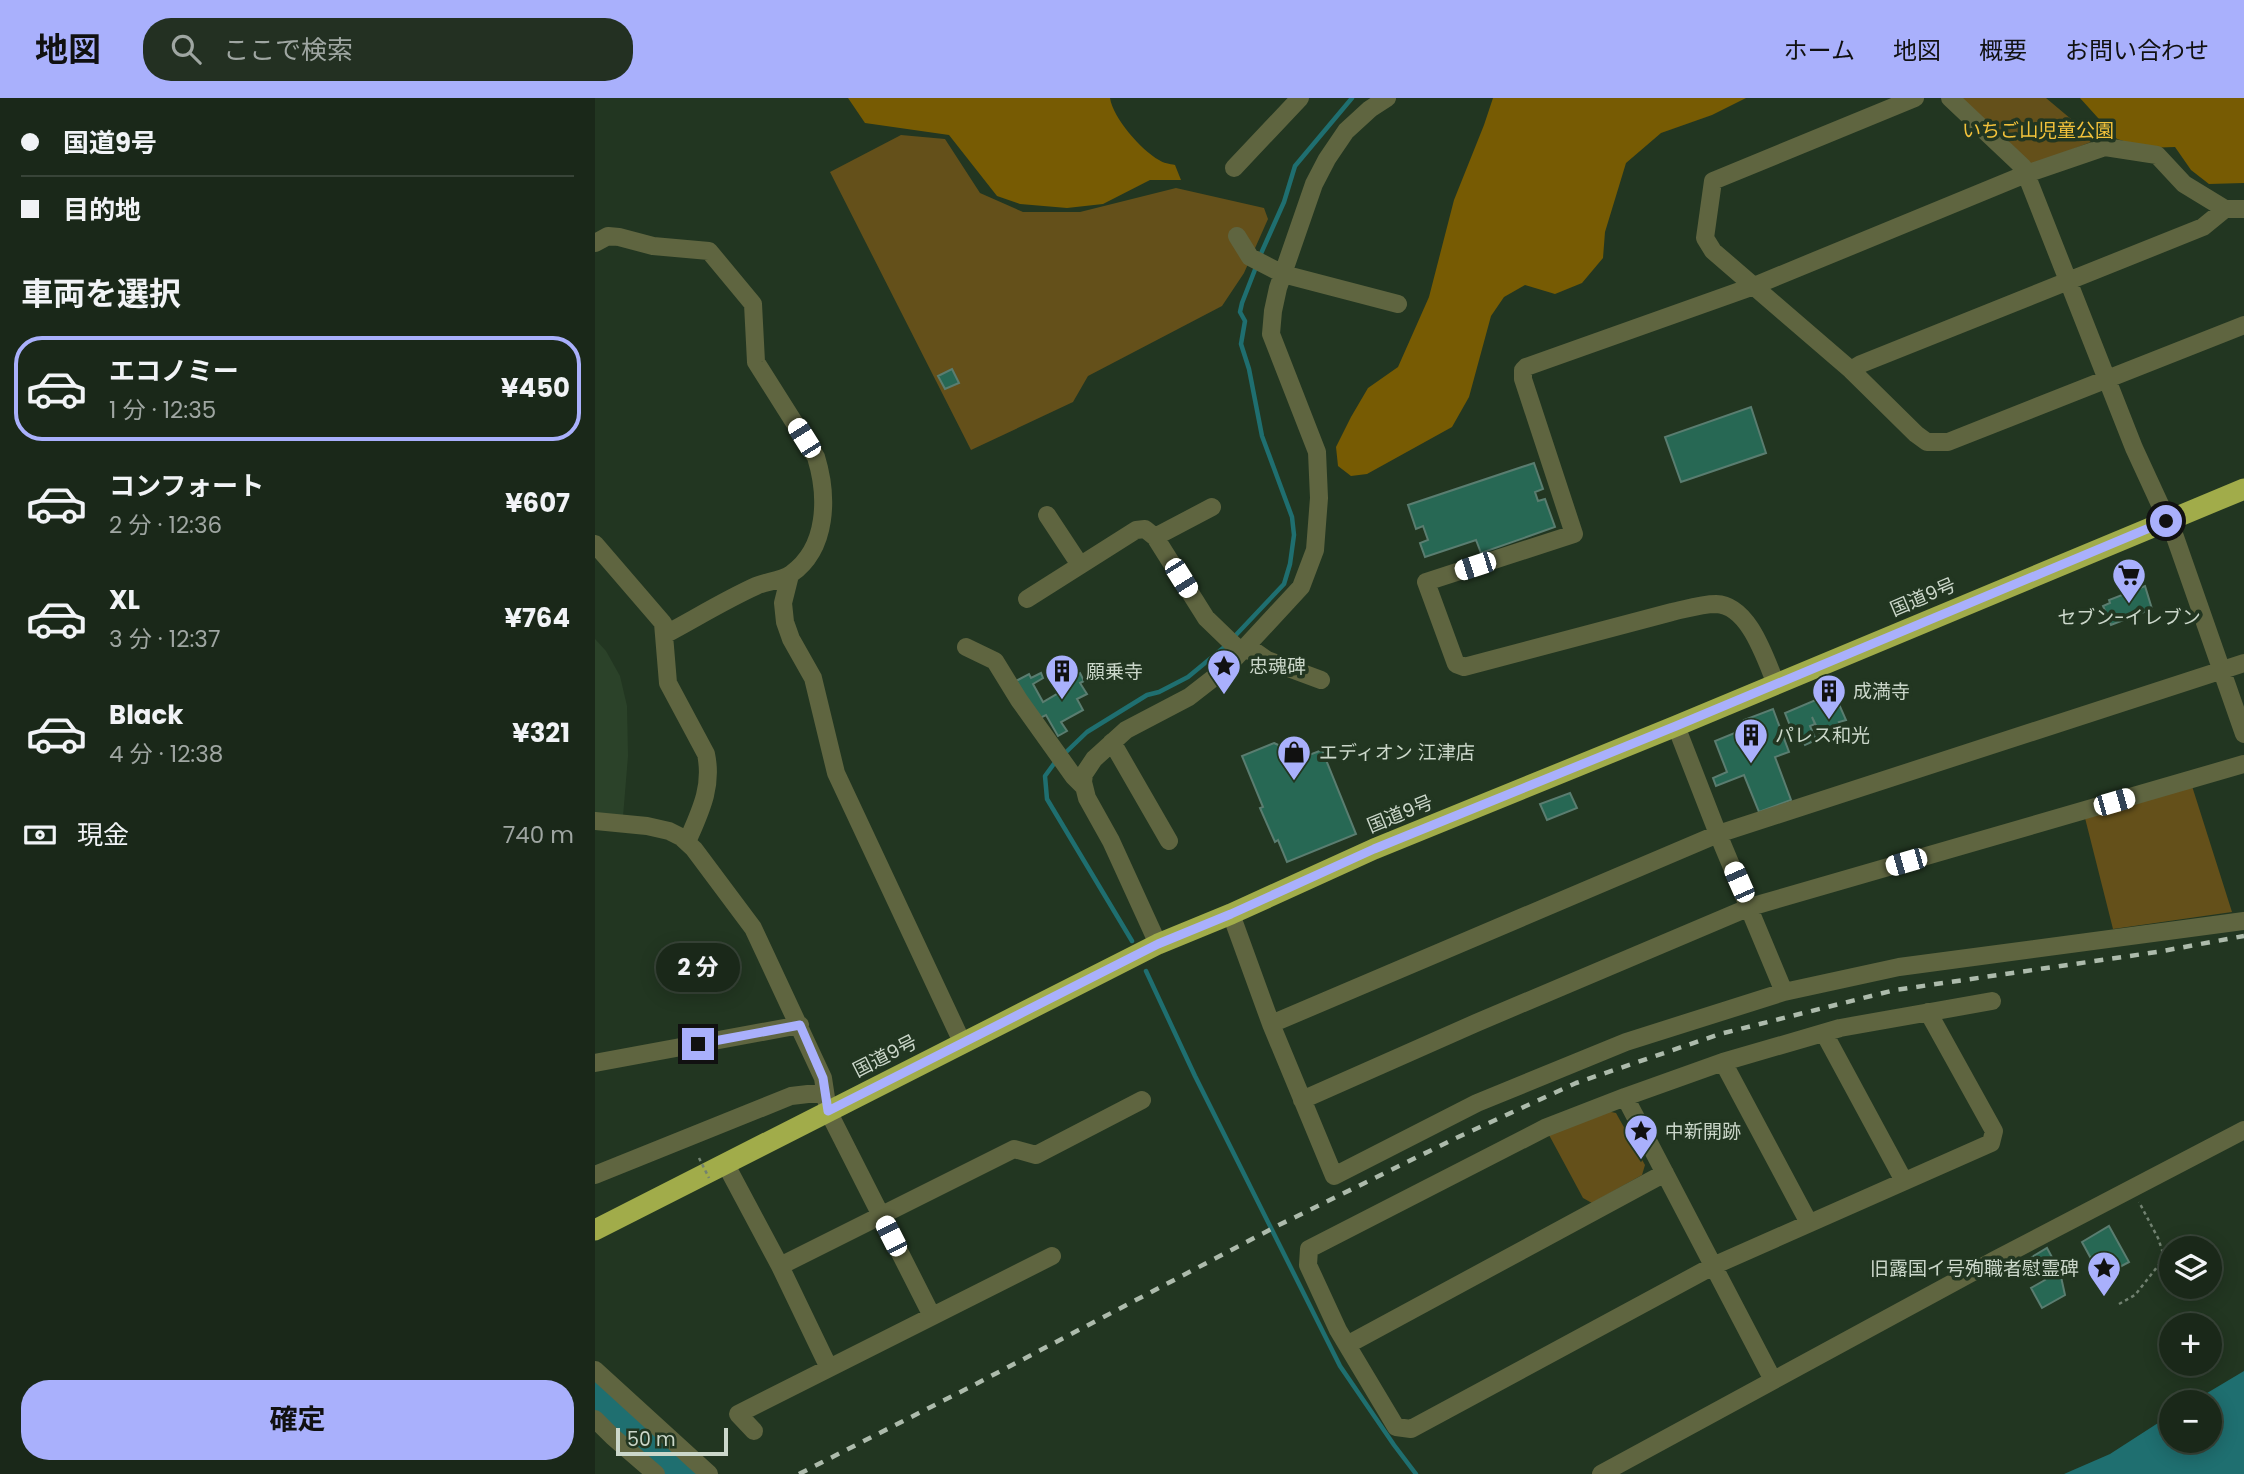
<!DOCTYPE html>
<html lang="ja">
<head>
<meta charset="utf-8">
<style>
	body { margin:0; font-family:Poppins,"Noto Sans JP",sans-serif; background:#233022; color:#f1f3f6; height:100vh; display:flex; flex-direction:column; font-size:26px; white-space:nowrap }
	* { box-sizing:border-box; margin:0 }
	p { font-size:23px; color:#9fa6a2 }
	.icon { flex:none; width:38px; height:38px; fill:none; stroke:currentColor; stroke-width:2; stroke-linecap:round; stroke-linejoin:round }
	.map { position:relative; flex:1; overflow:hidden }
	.details { display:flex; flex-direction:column; background:#1a2819; width:595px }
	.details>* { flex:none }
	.banner { display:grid; align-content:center; height:154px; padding:0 21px; background:#1a2819 }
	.buttons { position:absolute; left:1564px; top:1138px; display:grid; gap:14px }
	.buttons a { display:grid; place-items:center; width:63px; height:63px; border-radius:50%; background:#1a2819; box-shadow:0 4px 18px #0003,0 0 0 2px #384438; font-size:35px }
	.scale { position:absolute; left:21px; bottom:18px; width:112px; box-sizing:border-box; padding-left:7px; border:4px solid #cbd7ca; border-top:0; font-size:19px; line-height:24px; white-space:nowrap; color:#cbd7ca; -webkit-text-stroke:5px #223621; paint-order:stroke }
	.end { position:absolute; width:32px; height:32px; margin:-16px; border:9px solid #a9b0fc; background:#111; box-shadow:0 0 0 4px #111 }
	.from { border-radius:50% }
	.bubble { position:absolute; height:49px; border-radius:24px; background:#1a2819; box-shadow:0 4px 18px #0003,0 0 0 2px #384438; font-size:23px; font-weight:700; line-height:49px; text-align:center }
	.car { position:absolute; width:21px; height:42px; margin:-21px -10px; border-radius:9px; box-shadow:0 0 5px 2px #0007; background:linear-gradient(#fff 24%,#345 0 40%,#fff 0 76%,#345 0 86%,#fff 0) }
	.banner b { display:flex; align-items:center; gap:24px; height:66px; font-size:26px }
	.banner b+b { border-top:2px solid #384438 }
	.banner i { width:18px; height:18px; background:#f1f3f6 }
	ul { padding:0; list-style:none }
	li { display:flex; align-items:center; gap:21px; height:105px; margin:0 14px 10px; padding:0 7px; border:4px solid transparent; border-radius:28px }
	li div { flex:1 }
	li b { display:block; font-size:26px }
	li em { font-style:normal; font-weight:700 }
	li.current { border-color:#a9b0fc }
	li>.icon { width:63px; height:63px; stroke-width:1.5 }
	h2 { padding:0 21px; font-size:32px; line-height:84px }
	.pay { display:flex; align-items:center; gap:18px; height:77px; padding:0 21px; font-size:26px }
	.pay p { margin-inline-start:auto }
	.action { display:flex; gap:14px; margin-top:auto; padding:14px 21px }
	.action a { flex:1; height:80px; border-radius:28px; background:#a9b0fc; color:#111; font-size:28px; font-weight:700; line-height:80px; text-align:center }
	header { display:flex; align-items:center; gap:42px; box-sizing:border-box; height:98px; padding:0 35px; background:#a9b0fc; color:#111 }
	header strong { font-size:33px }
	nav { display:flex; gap:38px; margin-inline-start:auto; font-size:24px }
	.search { width:490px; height:63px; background:#233022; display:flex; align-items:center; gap:18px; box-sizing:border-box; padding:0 24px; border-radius:28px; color:#9fa6a2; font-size:26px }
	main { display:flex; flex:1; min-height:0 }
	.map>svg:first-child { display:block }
	.built { fill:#2b4229 }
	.green { fill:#64501a }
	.forest { fill:#775b03 }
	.water { fill:#1f6f70 }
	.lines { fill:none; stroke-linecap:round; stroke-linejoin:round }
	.stream { stroke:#1f6f70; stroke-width:4.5 }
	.river { stroke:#1f6f70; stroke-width:26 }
	.building { fill:#276854; stroke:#5a7d70; stroke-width:2 }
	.path { stroke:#728271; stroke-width:2.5; stroke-dasharray:3.5 3.5; stroke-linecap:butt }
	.minor { stroke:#5f6540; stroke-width:18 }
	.highway { stroke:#a1ac4a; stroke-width:21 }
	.rail { stroke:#adbbac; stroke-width:4.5; stroke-dasharray:9 9; stroke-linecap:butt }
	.path-bridge { stroke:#728271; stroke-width:2.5; stroke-dasharray:3.5 3.5; stroke-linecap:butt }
	.route { stroke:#a9b0fc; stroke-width:9 }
	.labels { text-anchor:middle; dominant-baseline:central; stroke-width:7; stroke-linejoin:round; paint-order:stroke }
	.park-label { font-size:19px; fill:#f3c23b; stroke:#223621 }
	.street-label { font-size:19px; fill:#cbd7ca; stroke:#223621 }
	.poi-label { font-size:19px; fill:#cbd7ca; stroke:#223621; text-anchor:start }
</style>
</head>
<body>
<header>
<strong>地図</strong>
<div class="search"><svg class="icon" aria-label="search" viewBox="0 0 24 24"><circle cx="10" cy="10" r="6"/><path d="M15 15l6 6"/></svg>ここで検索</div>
<nav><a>ホーム</a><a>地図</a><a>概要</a><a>お問い合わせ</a></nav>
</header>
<main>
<section class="details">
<div class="banner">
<b><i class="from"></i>国道9号</b>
<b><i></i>目的地</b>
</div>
<h2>車両を選択</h2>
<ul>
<li class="current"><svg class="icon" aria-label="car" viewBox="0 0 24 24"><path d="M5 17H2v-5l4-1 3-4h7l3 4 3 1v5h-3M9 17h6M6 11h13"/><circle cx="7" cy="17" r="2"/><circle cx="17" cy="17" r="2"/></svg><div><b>エコノミー</b><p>1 分 · 12:35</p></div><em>¥450</em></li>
<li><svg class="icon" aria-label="car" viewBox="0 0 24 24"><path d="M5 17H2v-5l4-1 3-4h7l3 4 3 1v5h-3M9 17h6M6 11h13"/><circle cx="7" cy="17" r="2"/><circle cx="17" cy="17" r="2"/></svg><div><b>コンフォート</b><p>2 分 · 12:36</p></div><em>¥607</em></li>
<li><svg class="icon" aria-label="car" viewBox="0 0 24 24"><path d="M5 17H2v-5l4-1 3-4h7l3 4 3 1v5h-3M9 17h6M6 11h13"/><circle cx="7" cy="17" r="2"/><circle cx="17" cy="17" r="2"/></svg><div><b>XL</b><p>3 分 · 12:37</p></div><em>¥764</em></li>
<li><svg class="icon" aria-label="car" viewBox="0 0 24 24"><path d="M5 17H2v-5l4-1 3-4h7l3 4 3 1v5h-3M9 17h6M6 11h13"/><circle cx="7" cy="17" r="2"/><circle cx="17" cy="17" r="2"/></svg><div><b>Black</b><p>4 分 · 12:38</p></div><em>¥321</em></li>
</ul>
<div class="pay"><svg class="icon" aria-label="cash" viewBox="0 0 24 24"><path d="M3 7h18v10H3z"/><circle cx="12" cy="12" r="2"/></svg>現金<p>740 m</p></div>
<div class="action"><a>確定</a></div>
</section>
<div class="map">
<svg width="1649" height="1376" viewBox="0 0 1649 1376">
	<rect width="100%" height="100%" fill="#223621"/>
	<path class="built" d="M0 541 11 553 25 578 32 608 33 658 28 719 0 722Z"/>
	<path class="green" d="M1366 0H1451L1501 42 1440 66 1434 65Z
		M306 37 350 41 385 95 428 114H485L581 90 669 110 673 121 649 175 627 208 493 278 478 304 376 352 235 74Z
		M1597 688 1637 814 1518 831 1490 720Z
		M1011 1013 1021 1015 1050 1067 1047 1077 997 1105 988 1100 954 1037Z"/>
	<path class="forest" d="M253 0H515C518 20 546 52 564 62 568 65 575 66 580 67L586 82H555L508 106 472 110 425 106 402 98 354 37 270 25Z
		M898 0H1151L1117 17 1066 35 1031 65 1010 134 1008 160 987 185 960 196 930 187 909 199 896 218 874 299 857 329 772 376 756 378 743 368 741 349 756 319 773 290 803 269 834 199 859 102 889 27Z
		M1485 0H1649V85L1614 86 1596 72 1580 49 1551 50 1522 41Z"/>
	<path class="water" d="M1649 1273V1376H1469L1515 1356 1577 1316V1342H1615V1304H1597Z"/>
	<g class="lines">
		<path class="stream" d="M664 160 689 104 700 68 757 0
			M639 539 689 486 695 466 699 437 697 419 667 338 654 271 646 246 650 223 645 214 647 205 661 169
			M468 657 492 634 552 597 564 594 593 579 633 546
			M461 663 450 678 452 701 537 843
			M551 873 600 978 745 1268 799 1347 821 1376"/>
		<path class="river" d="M0 1296 88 1376"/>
	</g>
	<path class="building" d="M357 271 364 285 350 291 343 278Z
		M1156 309 1171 355 1086 384 1070 339Z
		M939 365 948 391 940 394 943 403 950 401 960 429 886 455 881 442 830 459 825 445 833 442 828 428 821 431 813 407Z
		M1550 488 1557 511 1516 527 1508 508 1515 505 1514 502Z
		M467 566 474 580 485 575 489 583 485 585 492 596 482 601 488 612 466 624 472 633 463 638 451 617 443 621 421 583 434 576 436 580 446 575 448 580 438 586 448 604 465 594 454 573Z
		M1230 598 1232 603 1238 601 1240 605 1243 604 1251 622 1244 624 1247 629 1226 638 1217 619 1220 626 1215 628 1221 642 1210 647 1203 631 1196 630 1190 615Z
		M1178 611 1194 654 1180 659 1196 702 1164 714 1149 677 1121 688 1118 680 1132 674 1120 643 1152 630 1149 622Z
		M679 645 709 659 727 652 761 736 692 764 683 742 680 744 665 710 668 709 647 658Z
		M975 695 982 710 952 722 945 706Z
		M1514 1128 1534 1164 1506 1179 1487 1144Z
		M1452 1150 1465 1174 1470 1197 1447 1210 1436 1190 1450 1182 1437 1159Z"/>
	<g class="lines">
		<path class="path" d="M1524 1206 1540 1197 1566 1164 1568 1155 1563 1140 1544 1104"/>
		<path class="minor" d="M1320 0 1118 83 1110 140 1118 153 1256 272 1321 336 1332 344H1353L1649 227
			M1355 0 1428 69 1431 76 1539 350 1580 439 1649 636
			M639 70 705 0
			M642 138 655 159 688 176 803 206
			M0 145 13 138 24 139 58 148 114 153 158 206 161 264 221 359C233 398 233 450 196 476 186 483 172 483 161 488 130 502 101 520 71 536
			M1256 272 1266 266 1608 129 1630 111H1649
			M452 417 485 467
			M560 439 617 409
			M0 446 68 525 73 585 111 656C118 689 105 714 92 744
			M195 477 188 505 190 524 196 541 218 580 241 675 367 944
			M432 501 541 432 550 431 560 439 611 520 639 547 646 552 659 553 672 562 726 582
			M371 549 400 563 424 602 479 679 489 689
			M1181 586C1170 560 1154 507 1121 506 1106 506 1091 511 1077 514L869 569 861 566 831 484 979 436 928 281V272L931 269 1159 188 1431 76 1510 49 1562 57 1589 86 1630 111
			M1081 628 1123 736 1189 894
			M517 644 574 743
			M0 723 52 728 74 733 86 739 99 751 158 830 228 980 233 1013 337 1218
			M636 816 676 926 739 1078 882 1005 1031 944 1189 894 1304 869 1649 823
			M563 846 516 743 492 700 488 684 489 676 499 661 531 632 594 599 630 571 706 489 720 452 724 400 722 354 676 236 678 213 683 190 719 86 732 61 751 33 775 11 792 0
			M1333 914 1399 1033 1396 1045 1118 1168 816 1331 801 1329 743 1232 713 1167 714 1151 950 1030 1030 999 1128 964 1245 930 1397 903
			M676 926 1123 736 1649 565
			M1229 935 1309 1083
			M1128 964 1214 1125
			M0 965 205 927
			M1030 999 1178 1282
			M707 1002 881 925 1155 809 1649 666
			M130 1065 185 1168 234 1270
			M0 1077 196 998 230 994
			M185 1168 419 1051 441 1057 547 1002
			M752 1247 1070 1075
			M0 1272 114 1376
			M0 1321 18 1339 61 1376
			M159 1333 143 1316 457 1158
			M1006 1376 1400 1162 1649 1032"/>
		<path class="highway" d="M0 1132 563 846 636 816 779 751 1081 628 1649 391"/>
		<path class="rail" d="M204 1376 379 1287 682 1128 859 1041 981 985 1125 936 1300 892 1562 854 1649 838"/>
		<path class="path-bridge" d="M104 1060 114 1080"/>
	</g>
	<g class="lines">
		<path class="route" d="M103 946 205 927 228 980 233 1013 563 846 636 816 779 751 1081 628 1571 423"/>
	</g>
	<defs>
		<g id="supermarket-pin" transform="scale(1.75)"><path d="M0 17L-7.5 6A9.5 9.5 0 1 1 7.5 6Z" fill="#a9b0fc" stroke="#223621"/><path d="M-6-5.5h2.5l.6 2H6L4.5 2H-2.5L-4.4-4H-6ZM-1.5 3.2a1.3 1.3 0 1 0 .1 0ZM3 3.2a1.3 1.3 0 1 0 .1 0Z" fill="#111"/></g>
		<g id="sight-pin" transform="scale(1.75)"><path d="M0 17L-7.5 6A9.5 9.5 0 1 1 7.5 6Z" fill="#a9b0fc" stroke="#223621"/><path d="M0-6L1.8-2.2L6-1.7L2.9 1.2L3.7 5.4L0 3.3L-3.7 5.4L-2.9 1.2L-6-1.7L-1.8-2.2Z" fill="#111"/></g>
		<g id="building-pin" transform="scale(1.75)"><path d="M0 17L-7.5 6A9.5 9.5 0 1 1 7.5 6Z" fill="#a9b0fc" stroke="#223621"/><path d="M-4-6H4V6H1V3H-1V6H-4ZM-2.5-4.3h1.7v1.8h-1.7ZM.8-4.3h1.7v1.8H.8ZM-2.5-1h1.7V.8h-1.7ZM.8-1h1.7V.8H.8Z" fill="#111"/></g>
		<g id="shop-pin" transform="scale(1.75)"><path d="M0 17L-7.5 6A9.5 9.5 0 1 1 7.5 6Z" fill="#a9b0fc" stroke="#223621"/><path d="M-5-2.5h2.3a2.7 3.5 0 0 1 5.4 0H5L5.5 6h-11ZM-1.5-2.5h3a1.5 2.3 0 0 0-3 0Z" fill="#111"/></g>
	</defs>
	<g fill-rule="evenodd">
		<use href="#supermarket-pin" x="1534" y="477"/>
		<use href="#sight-pin" x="629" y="568"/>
		<use href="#building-pin" x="467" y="573"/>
		<use href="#building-pin" x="1234" y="593"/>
		<use href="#building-pin" x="1156" y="637"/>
		<use href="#shop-pin" x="699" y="654"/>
		<use href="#sight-pin" x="1046" y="1033"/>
		<use href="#sight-pin" x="1509" y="1170"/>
	</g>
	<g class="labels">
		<g class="park-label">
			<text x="1443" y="32">いちご山児童公園</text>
		</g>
		<g class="street-label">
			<text transform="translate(1328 499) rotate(-23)">国道9号</text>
			<text transform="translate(805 716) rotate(-22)">国道9号</text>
			<text transform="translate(290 958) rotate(-27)">国道9号</text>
		</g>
		<g class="poi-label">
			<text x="1534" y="519" text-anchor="middle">セブン-イレブン</text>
			<text x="654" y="568">忠魂碑</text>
			<text x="491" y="573">願乗寺</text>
			<text x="1258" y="593">成満寺</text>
			<text x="1180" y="637">パレス和光</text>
			<text x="724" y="654">エディオン 江津店</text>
			<text x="1070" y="1033">中新開跡</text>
			<text x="1484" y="1170" text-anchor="end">旧露国イ号殉職者慰霊碑</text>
		</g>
	</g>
</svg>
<div class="buttons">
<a><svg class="icon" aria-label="layers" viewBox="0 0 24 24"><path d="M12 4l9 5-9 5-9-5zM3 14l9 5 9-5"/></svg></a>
<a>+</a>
<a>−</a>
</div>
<div class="scale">50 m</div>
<i class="end from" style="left:1571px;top:423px"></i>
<i class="end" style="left:103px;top:946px"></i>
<div class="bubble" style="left:61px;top:845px;width:84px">2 分</div>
<i class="car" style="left:209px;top:340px;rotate:328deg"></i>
<i class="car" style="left:880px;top:468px;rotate:252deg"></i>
<i class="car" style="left:586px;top:480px;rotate:148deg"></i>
<i class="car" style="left:1519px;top:704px;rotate:74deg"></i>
<i class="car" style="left:1311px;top:764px;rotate:254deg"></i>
<i class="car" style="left:1144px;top:784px;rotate:336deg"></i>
<i class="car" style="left:296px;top:1138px;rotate:333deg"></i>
</div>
</main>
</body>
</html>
